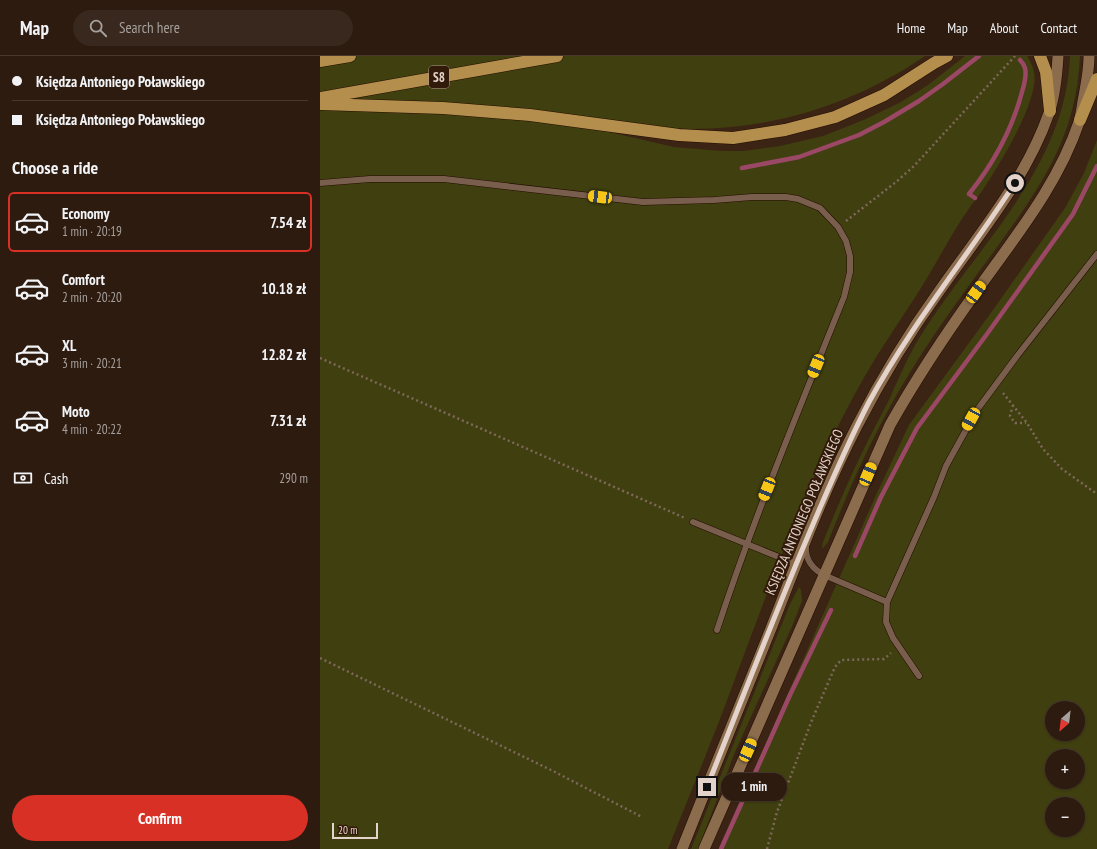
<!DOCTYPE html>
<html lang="en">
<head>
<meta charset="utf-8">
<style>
	body { margin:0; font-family:"PT Sans Narrow",sans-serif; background:#39281d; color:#f1f3f6; height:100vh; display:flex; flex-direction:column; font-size:15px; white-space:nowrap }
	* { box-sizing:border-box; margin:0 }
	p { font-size:13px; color:#a7a19e }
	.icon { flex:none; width:22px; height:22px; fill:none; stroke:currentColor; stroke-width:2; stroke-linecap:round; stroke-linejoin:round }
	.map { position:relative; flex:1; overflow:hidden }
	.panel { display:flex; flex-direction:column; background:#2d1b0f; width:320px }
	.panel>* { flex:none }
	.top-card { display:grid; align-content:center; height:88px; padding:0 12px; background:#2d1b0f }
	.needle { width:26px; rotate:208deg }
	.buttons { position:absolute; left:725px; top:645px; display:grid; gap:8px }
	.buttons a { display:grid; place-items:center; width:40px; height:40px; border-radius:50%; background:#2d1b0f; box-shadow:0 1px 3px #0004,0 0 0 1px #48392f; font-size:20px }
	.scale { position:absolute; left:12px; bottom:10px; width:46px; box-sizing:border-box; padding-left:4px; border:2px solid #e4d3ca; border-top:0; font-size:11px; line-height:14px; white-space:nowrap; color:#e4d3ca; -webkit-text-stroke:3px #321a0a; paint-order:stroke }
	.end { position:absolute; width:18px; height:18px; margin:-9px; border:5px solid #e4d3ca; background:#111; box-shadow:0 0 0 2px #111 }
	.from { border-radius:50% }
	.bubble { position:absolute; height:28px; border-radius:14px; background:#2d1b0f; box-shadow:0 1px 3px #0004,0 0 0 1px #48392f; font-size:13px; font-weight:600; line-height:28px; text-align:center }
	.car { position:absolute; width:12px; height:24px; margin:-12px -6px; border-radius:5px; box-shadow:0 0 3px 1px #0007; background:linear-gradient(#f5c518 24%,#345 0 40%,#f5c518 0 76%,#345 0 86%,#f5c518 0) }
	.top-card b { display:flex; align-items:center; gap:14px; height:38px; font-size:15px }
	.top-card b+b { border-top:1px solid #48392f }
	.top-card i { width:10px; height:10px; background:#f1f3f6 }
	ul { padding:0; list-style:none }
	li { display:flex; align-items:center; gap:12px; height:60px; margin:0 8px 6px; padding:0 4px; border:2px solid transparent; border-radius:6px }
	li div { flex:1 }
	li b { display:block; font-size:15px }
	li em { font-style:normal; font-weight:600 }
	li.current { border-color:#d93025 }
	li>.icon { width:36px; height:36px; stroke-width:1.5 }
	h2 { padding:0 12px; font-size:18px; line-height:48px }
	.pay { display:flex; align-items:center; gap:10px; height:44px; padding:0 12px; font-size:15px }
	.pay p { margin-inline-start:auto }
	.primary-button { display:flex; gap:8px; margin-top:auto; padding:8px 12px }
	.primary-button a { flex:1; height:46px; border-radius:24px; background:#d93025; color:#fff; font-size:16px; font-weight:600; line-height:46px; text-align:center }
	header { display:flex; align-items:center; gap:24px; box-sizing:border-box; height:56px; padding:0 20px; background:#2d1b0f; border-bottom:1px solid #48392f }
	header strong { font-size:19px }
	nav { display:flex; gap:22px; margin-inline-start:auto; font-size:14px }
	.search { width:280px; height:36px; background:#39281d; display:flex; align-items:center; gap:10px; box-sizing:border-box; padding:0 14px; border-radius:22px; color:#a7a19e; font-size:15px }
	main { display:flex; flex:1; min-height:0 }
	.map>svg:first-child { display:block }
	.green { fill:#403f0f; fill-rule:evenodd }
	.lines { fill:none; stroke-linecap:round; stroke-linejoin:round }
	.stream { stroke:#9b4866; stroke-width:4.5 }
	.service-casing { stroke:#220c01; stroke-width:7 }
	.secondary-casing { stroke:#220c01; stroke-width:12 }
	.motorway-casing { stroke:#220c01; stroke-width:13 }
	.path { stroke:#7e685b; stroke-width:2.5; stroke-dasharray:2 3; stroke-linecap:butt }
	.service { stroke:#7a5e4d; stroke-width:6 }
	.secondary { stroke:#8b6c4d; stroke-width:11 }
	.motorway { stroke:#b38e4c; stroke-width:12 }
	.route { stroke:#e4d3ca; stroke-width:5 }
	.labels { text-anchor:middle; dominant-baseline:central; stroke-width:4; stroke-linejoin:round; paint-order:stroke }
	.shield { fill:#321a0a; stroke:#af9c90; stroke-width:1 }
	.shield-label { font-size:13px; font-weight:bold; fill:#e4d3ca }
	.street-label { font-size:14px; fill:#e4d3ca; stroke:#321a0a }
</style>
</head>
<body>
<header>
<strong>Map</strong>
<div class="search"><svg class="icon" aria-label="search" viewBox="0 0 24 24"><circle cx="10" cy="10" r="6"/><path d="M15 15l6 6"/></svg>Search here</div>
<nav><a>Home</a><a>Map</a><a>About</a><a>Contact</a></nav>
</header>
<main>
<section class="panel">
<div class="top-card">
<b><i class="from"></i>Księdza Antoniego Poławskiego</b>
<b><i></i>Księdza Antoniego Poławskiego</b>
</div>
<h2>Choose a ride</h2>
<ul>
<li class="current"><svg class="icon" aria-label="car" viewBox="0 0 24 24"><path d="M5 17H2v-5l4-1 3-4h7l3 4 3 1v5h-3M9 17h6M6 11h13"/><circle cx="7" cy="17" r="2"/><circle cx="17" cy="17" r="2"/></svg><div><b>Economy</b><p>1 min · 20:19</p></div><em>7.54 zł</em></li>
<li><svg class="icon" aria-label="car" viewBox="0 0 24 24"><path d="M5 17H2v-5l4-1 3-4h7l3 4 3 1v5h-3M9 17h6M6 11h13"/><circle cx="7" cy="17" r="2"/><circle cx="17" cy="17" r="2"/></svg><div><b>Comfort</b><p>2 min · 20:20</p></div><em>10.18 zł</em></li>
<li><svg class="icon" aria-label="car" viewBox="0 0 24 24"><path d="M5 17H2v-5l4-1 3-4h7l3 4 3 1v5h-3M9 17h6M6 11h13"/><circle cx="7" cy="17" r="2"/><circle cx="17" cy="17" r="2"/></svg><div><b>XL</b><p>3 min · 20:21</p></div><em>12.82 zł</em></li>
<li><svg class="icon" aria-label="car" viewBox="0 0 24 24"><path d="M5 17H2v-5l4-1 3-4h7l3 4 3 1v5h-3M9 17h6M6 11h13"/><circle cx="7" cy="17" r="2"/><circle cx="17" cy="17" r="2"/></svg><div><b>Moto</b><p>4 min · 20:22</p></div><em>7.31 zł</em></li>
</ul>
<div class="pay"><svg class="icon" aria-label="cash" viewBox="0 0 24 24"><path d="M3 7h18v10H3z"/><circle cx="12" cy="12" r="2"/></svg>Cash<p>290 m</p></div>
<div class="primary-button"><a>Confirm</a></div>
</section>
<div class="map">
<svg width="777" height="793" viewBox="0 0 777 793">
	<rect width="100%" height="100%" fill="#3c2414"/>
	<path class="green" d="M0 0H605C534 48 458 72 372 73 355 73 337 70 320 68 285 65 250 62 215 59L354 91 402 95H423L460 90 503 80 546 63 581 46 608 29 645 0H707C713 9 716 19 714 29 709 60 681 106 664 132 659 140 653 146 648 154 633 175 621 199 607 222 596 241 583 259 571 278 503 380 462 498 419 612 397 673 372 733 348 793H0Z
		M750 0H760C759 18 757 36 752 54 739 107 704 154 672 198 647 232 622 266 599 302 562 359 533 422 508 486L503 492H502L503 486C514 459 526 430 539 403 548 383 559 364 569 344 577 326 585 307 595 289 650 196 746 115 750 0Z
		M777 84V793H399L557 437 589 369 673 254 745 152 764 117ZM732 652H758V678H732ZM732 700H758V726H732ZM732 748H758V774H732Z
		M479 531 481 534 482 545 473 568 415 696 378 793H371L470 548Z"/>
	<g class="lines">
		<path class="stream" d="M422 112 479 101 539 79 564 66 599 45 623 28 659 0
			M655 142 649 138C673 108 692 74 702 36 704 29 707 20 705 12 704 9 702 6 700 4
			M535 500 561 441 597 372 667 278 753 158 777 110
			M401 793 470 639 511 554"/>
		<g class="service-casing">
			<path id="service" d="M0 127 50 123H124L323 146 394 144 432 141H466L478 143 500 152 518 171 526 185 530 200V216L524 241C480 351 434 461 397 574
				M373 466 476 508
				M486 490C485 504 493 513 504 519L567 546
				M599 620 573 582 566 566 567 546 614 441 626 410 657 354 697 300 777 198"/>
		</g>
		<g class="secondary-casing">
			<path id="secondary" d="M362 793C391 720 421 647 450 575 477 506 503 436 537 370 561 323 589 277 620 234 660 177 706 123 729 57 735 39 737 19 738 0
				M384 793 570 369C596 323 625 279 656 236 694 182 738 129 759 66 761 59 762 52 763 45 766 30 769 15 769 0"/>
		</g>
		<g class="motorway-casing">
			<path id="motorway" d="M720 0 726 16 730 55
				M0 5 30 0
				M0 42 237 0
				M0 48 123 52 210 59 359 79 413 82 465 74 515 61 564 39 614 7 627 0
				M760 64 777 23"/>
		</g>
		<path class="path" d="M526 165 576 126 594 110 695 0
			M0 302 365 462
			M683 337 707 367 723 393 742 413 777 438
			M693 349 690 360 695 367H706
			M0 602 231 714 322 761
			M447 793 457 756 492 664 515 611 521 604 564 603 571 597"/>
		<use href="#service" class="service"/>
		<use href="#secondary" class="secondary"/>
		<use href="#motorway" class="motorway"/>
	</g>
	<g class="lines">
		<path class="route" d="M387 731C418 653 448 576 480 499 502 447 523 396 549 346 591 269 647 201 695 127"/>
	</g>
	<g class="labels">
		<rect class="shield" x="109" y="10" width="20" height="22" rx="3"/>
		<g class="shield-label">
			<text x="119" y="21">S8</text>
		</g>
		<g class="street-label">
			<text transform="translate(484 456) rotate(-67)">KSIĘDZA ANTONIEGO POŁAWSKIEGO</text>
		</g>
	</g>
</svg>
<div class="buttons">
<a><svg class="needle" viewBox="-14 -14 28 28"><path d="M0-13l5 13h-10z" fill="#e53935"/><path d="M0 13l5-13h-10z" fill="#a7a19e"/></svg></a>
<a>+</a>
<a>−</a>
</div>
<div class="scale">20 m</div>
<i class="end from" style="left:695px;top:127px"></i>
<i class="end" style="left:387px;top:731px"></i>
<div class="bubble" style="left:401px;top:717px;width:66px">1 min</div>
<i class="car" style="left:280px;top:141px;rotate:277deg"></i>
<i class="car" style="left:656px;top:236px;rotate:36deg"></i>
<i class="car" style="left:496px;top:310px;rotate:202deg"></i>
<i class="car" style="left:651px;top:363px;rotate:209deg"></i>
<i class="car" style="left:548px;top:418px;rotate:23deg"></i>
<i class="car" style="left:447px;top:433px;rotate:202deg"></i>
<i class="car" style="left:428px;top:694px;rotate:24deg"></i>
</div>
</main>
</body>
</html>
